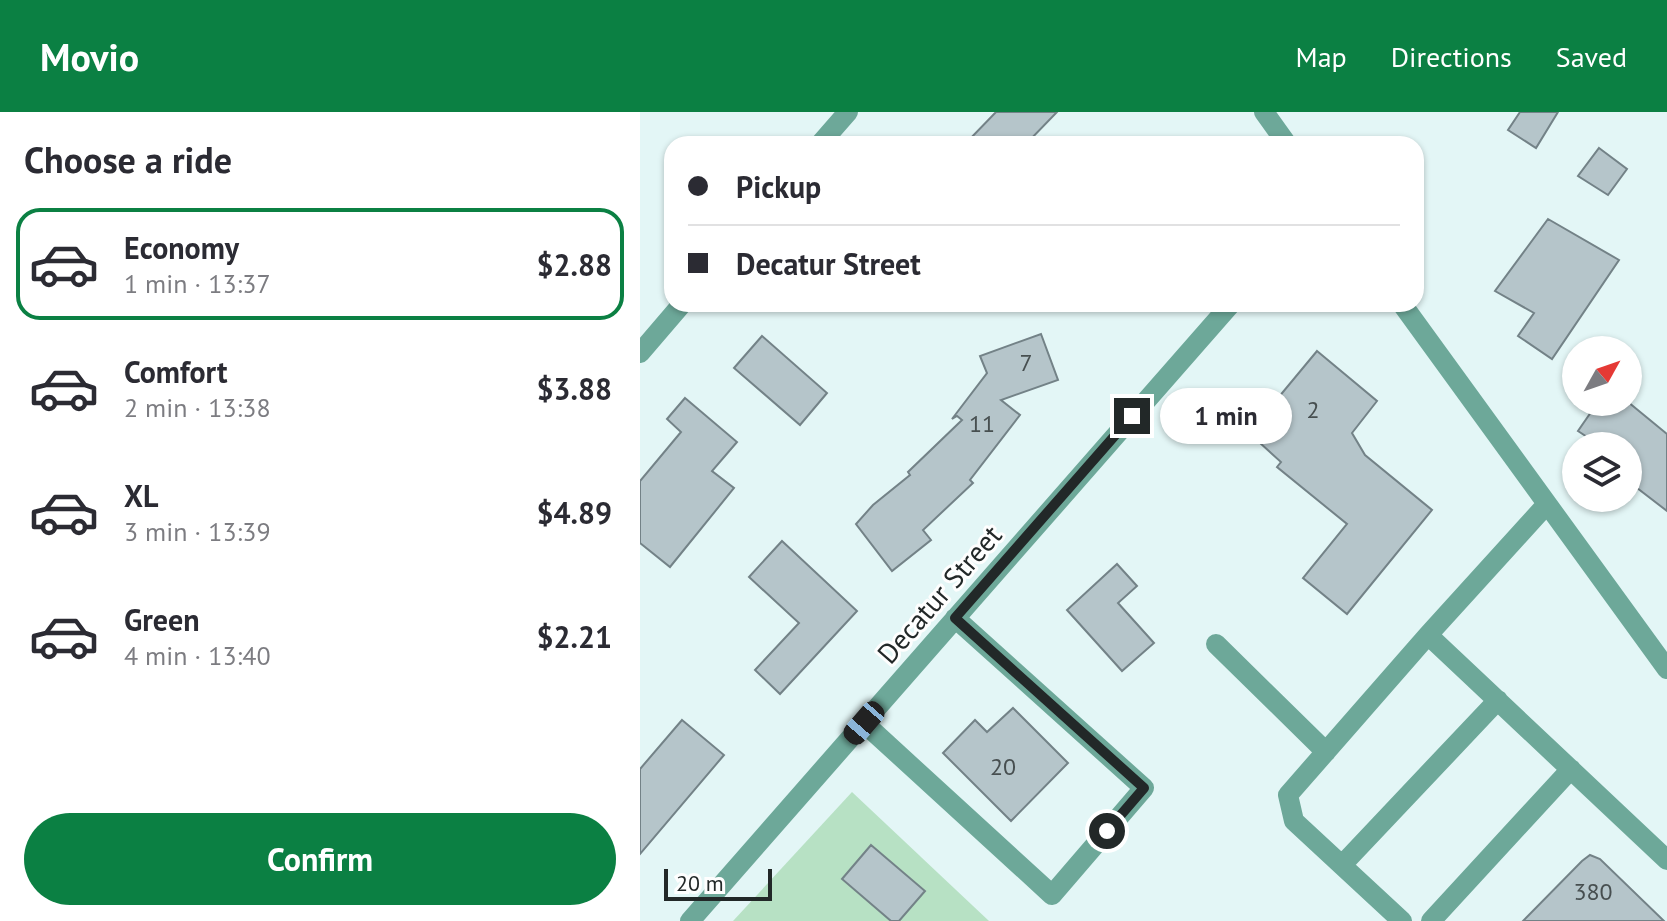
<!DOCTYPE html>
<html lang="en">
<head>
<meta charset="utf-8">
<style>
	body { margin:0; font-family:"PT Sans",sans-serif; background:#f2f2f3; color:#2b2b33; height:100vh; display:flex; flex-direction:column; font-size:30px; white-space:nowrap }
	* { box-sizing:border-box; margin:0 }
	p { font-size:26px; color:#7c7c81 }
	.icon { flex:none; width:44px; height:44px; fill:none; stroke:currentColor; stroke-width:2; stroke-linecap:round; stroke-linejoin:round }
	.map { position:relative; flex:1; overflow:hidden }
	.drawer { display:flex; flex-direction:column; background:#fff; width:640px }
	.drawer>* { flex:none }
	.guide { position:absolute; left:24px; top:24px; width:760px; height:176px; border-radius:24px; box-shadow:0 2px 6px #0004; display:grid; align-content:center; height:176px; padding:0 24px; background:#fff }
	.needle { width:52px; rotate:50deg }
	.buttons { position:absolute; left:922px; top:224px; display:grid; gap:16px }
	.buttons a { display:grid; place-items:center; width:80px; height:80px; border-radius:50%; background:#fff; box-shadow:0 2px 6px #0004; font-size:40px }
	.scale { position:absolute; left:24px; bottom:20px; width:108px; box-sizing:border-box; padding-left:8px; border:4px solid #222828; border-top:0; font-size:22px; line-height:28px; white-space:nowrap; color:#222828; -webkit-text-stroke:6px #fefefe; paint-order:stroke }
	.end { position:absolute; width:36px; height:36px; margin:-18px; border:10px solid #222828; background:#fff; box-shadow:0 0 0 4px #fff }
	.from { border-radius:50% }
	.bubble { position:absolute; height:56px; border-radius:28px; background:#fff; box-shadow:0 2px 6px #0004; font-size:26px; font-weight:600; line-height:56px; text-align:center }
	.car { position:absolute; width:24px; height:48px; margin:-24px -12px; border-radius:10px; box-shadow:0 0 6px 2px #0007; background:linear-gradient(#222 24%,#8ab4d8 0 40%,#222 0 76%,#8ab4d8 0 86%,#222 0) }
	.guide b { display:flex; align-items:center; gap:28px; height:76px; font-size:30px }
	.guide b+b { border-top:2px solid #e1e1e2 }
	.guide i { width:20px; height:20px; background:#2b2b33 }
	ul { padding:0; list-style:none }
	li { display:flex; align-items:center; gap:24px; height:112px; margin:0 16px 12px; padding:0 8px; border:4px solid transparent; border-radius:24px }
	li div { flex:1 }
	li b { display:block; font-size:30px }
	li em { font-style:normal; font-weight:600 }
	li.selected { border-color:#0b8043 }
	li>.icon { width:72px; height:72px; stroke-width:1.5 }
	h2 { padding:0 24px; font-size:36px; line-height:96px }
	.action { display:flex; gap:16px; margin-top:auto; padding:16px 24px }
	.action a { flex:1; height:92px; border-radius:48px; background:#0b8043; color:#fff; font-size:32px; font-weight:600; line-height:92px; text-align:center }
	header { display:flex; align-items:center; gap:48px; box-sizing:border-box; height:112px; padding:0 40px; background:#0b8043; color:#fff }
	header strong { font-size:38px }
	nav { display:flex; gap:44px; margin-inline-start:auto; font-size:28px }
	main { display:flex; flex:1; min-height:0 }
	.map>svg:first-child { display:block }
	.green { fill:#b7e1c4 }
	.building { fill:#b5c5ca; stroke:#738287; stroke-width:2 }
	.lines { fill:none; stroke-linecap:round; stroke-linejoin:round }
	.minor { stroke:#6da899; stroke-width:20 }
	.route { stroke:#222828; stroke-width:10 }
	.labels { text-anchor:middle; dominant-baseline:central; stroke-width:6; stroke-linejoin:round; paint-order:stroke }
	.number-label { font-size:24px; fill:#474f50 }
	.street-label { font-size:28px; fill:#222828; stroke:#fefefe }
</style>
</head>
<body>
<header>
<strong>Movio</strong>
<nav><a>Map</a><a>Directions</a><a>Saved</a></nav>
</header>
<main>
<section class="drawer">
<h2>Choose a ride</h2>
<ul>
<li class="selected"><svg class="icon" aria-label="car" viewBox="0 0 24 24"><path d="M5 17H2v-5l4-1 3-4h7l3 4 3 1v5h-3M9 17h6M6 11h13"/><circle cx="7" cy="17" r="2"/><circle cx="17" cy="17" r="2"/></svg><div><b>Economy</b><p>1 min · 13:37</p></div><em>$2.88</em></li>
<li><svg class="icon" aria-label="car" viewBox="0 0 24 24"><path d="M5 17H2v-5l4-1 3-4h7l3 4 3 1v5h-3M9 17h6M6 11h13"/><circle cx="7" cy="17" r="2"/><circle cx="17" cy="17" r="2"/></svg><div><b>Comfort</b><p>2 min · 13:38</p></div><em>$3.88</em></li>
<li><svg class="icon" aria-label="car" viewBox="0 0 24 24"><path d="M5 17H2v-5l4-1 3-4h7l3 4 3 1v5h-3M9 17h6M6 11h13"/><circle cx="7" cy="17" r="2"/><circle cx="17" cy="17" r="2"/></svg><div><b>XL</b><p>3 min · 13:39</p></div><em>$4.89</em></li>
<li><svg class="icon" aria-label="car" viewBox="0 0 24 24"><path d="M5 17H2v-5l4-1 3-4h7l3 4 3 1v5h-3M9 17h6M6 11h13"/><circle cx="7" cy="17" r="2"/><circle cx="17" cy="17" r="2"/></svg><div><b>Green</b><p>4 min · 13:40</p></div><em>$2.21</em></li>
</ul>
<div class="action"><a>Confirm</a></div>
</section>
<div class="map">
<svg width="1027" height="809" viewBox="0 0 1027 809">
	<rect width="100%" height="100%" fill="#e3f6f6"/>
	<path class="green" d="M212 680 349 809H93Z"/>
	<path class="building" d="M356 0H417L386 32H325Z
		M880 0H918L896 36 868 18Z
		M959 36 987 57 968 83 938 64Z
		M908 107 979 148 912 247 878 224 894 201 855 179Z
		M401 222 418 268 361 288 380 303 330 368 333 371 283 418 291 428 252 459 216 412 233 393 270 363 268 360 322 308 317 304 312 307 347 261 340 244Z
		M122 224 187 281 160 313 94 256Z
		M677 239 737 289 712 321 725 343 792 398 707 502 663 466 707 412 637 355 641 350 609 321Z
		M45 286 97 330 72 359 94 376 30 455 0 431V369L41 320 27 307Z
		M958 290H988L1027 322V399L988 369V334H961L938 319Z
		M142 429 217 499 140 582 115 558 159 511 109 465Z
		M477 452 497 474 478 491 514 531 482 559 427 498Z
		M373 596 428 651 371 709 303 641 335 608 347 620Z
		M42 608 84 643 0 742V657Z
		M231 733 285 779 259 809H251L202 767Z
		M950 743 960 747 1024 809H883L942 749Z"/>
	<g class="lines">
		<path class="minor" d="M624 0 647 32
			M180 32 208 0
			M762 192 1027 557
			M0 241 42 192
			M788 523 1027 748
			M576 532 686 640
			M224 611 412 783 504 676 315 506
			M702 753 858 588
			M50 809 591 192
			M762 809 654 709 648 683 788 523 907 392
			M791 809 931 657"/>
	</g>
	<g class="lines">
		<path class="route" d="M467 719 504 676 315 506 492 304"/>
	</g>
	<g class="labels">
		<g class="number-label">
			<text x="386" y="250">7</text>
			<text x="673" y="297">2</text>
			<text x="342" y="311">11</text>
			<text x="363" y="654">20</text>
			<text x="953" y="779">380</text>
		</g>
		<g class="street-label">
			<text transform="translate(299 482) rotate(-49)">Decatur Street</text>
		</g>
	</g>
</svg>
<div class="buttons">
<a><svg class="needle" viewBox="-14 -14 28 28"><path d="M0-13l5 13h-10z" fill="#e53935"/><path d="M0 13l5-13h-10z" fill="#7c7c81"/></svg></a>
<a><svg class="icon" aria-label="layers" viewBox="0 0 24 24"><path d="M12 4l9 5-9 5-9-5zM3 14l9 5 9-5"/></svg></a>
</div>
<div class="scale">20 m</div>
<i class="end from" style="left:467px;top:719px"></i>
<i class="end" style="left:492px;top:304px"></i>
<div class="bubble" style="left:520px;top:276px;width:132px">1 min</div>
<i class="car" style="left:224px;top:611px;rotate:221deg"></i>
<div class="guide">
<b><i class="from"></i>Pickup</b>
<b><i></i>Decatur Street</b>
</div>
</div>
</main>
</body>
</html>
